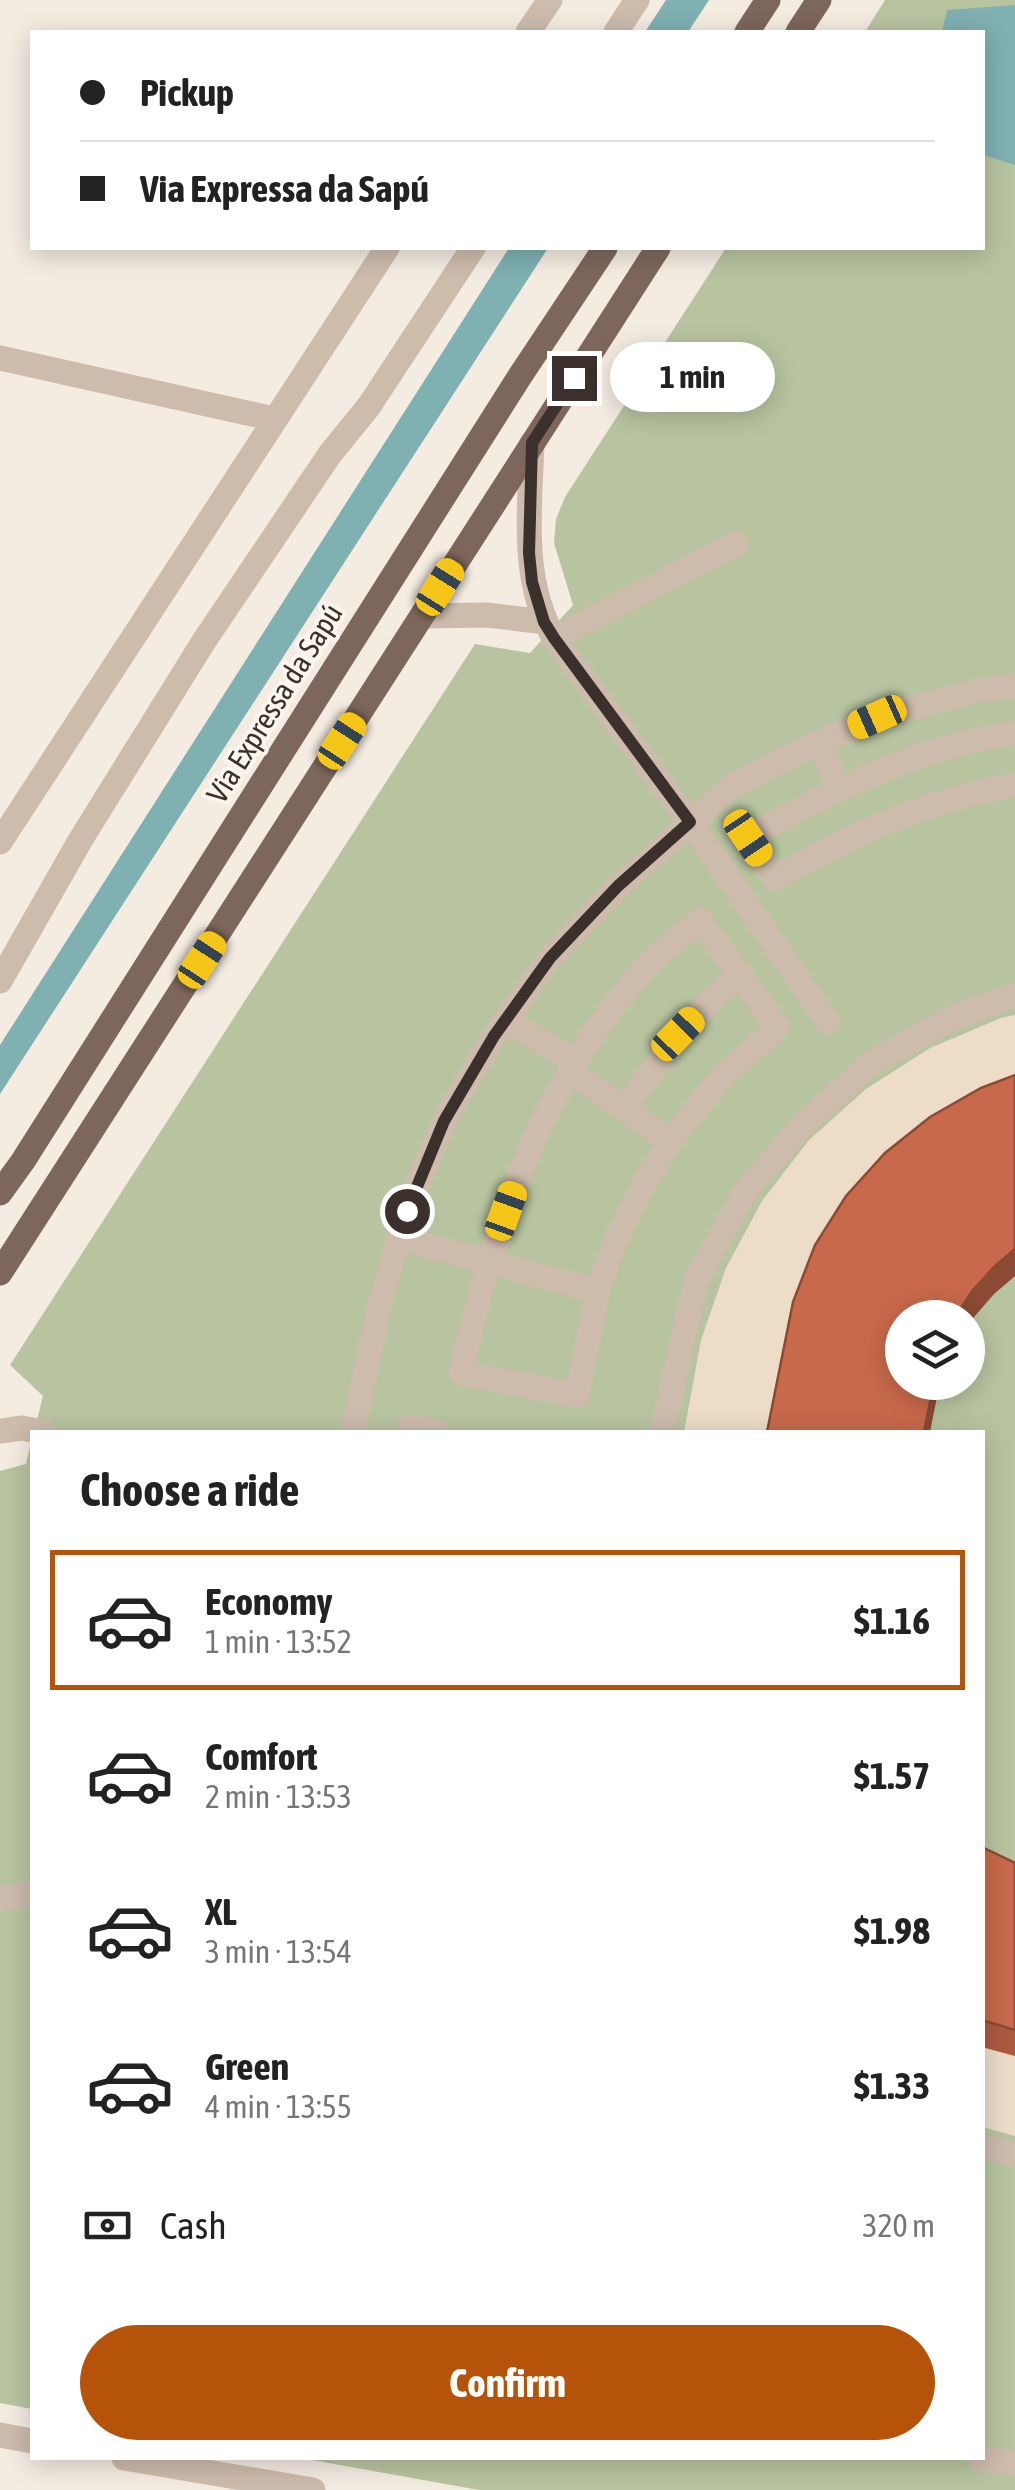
<!DOCTYPE html>
<html lang="en">
<head>
<meta charset="utf-8">
<style>
	body { margin:0; font-family:"Asap Condensed",sans-serif; background:#f2f2f2; color:#222; height:100vh; display:flex; flex-direction:column; font-size:38px; white-space:nowrap }
	* { box-sizing:border-box; margin:0 }
	p { font-size:32px; color:#767676 }
	.icon { flex:none; width:55px; height:55px; fill:none; stroke:currentColor; stroke-width:2; stroke-linecap:round; stroke-linejoin:round }
	.map { position:relative; flex:1; overflow:hidden }
	.drawer { position:absolute; left:30px; top:1430px; width:955px; height:1030px; display:flex; flex-direction:column; background:#fff; border-radius:0px; box-shadow:0 5px 25px #0003 }
	.drawer>* { flex:none }
	.banner { position:absolute; left:30px; top:30px; width:955px; height:220px; border-radius:0px; box-shadow:0 5px 25px #0003; display:grid; align-content:center; height:220px; padding:0 50px; background:#fff }
	.tools { position:absolute; left:885px; top:1300px; display:grid; gap:20px }
	.tools a { display:grid; place-items:center; width:100px; height:100px; border-radius:50%; background:#fff; box-shadow:0 5px 25px #0003; font-size:50px }
	.end { position:absolute; width:45px; height:45px; margin:-22px; border:12px solid #3b302b; background:#fff; box-shadow:0 0 0 5px #fff }
	.from { border-radius:50% }
	.bubble { position:absolute; height:70px; border-radius:35px; background:#fff; box-shadow:0 5px 25px #0003; font-size:32px; font-weight:700; line-height:70px; text-align:center }
	.car { position:absolute; width:30px; height:60px; margin:-30px -15px; border-radius:12px; box-shadow:0 0 8px 2px #0007; background:linear-gradient(#f5c518 24%,#345 0 40%,#f5c518 0 76%,#345 0 86%,#f5c518 0) }
	.banner b { display:flex; align-items:center; gap:35px; height:95px; font-size:38px }
	.banner b+b { border-top:2px solid #e0e0e0 }
	.banner i { width:25px; height:25px; background:#222 }
	ul { padding:0; list-style:none }
	li { display:flex; align-items:center; gap:30px; height:140px; margin:0 20px 15px; padding:0 30px; border:5px solid transparent; border-radius:0px }
	li div { flex:1 }
	li b { display:block; font-size:38px }
	li em { font-style:normal; font-weight:700 }
	li.current { border-color:#b45309 }
	li>.icon { width:90px; height:90px; stroke-width:1.5 }
	h2 { padding:0 50px; font-size:45px; line-height:120px }
	.pay { display:flex; align-items:center; gap:25px; height:110px; padding:0 50px; font-size:38px }
	.pay p { margin-inline-start:auto }
	.cta { display:flex; gap:20px; margin-top:auto; padding:20px 50px }
	.cta a { flex:1; height:115px; border-radius:60px; background:#b45309; color:#fff; font-size:40px; font-weight:700; line-height:115px; text-align:center }
	.map>svg:first-child { display:block }
	.green { fill:#b8c4a0; fill-rule:evenodd }
	.plaza { fill:#ecdcc8 }
	.water { fill:#7fb0b2 }
	.lines { fill:none; stroke-linecap:round; stroke-linejoin:round }
	.minor { stroke:#cdbbac; stroke-width:25 }
	.major { stroke:#7d675c; stroke-width:25 }
	.wall { fill:#ac5a40 }
	.shaded-wall { fill:#8c4a34 }
	.building { fill:#c8694b; stroke:#8c4a34; stroke-width:2.5 }
	.route { stroke:#3b302b; stroke-width:12 }
	.labels { text-anchor:middle; dominant-baseline:central; stroke-width:8; stroke-linejoin:round; paint-order:stroke }
	.street-label { font-size:30px; fill:#3b302b; stroke:#fbf5ee }
</style>
</head>
<body>
<div class="map">
<svg width="1015" height="2490" viewBox="0 0 1015 2490">
	<rect width="100%" height="100%" fill="#f4ebe1"/>
	<path class="green" d="M885 0H1015V2490H479L301 2458H982V1432H34L43 1396 10 1365 475 644 530 653 573 605 554 543 556 519 565 497 726 248H982V32H865ZM902 1318H968V1382H902Z
		M32 1438V2409L0 2403V1471L26 1464Z"/>
	<path class="plaza" d="M1015 1015V1102L773 1432H684L701 1340 726 1268 762 1201 809 1140 866 1089 930 1048 1001 1018Z
		M982 2047 1015 2056V2136L983 2127Z"/>
	<path class="water" d="M666 0H709L688 32H645Z
		M1015 5V165L983 155 982 32H942L947 10Z
		M509 248H548L0 1094V1045Z"/>
	<g class="lines">
		<path class="minor" d="M528 32 550 0
			M616 32 637 0
			M0 358 274 419
			M532 443C530 509 520 578 554 638L690 822 828 1022
			M422 616 487 615 545 622
			M554 638 736 544
			M1015 733C918 746 832 791 747 838L775 879C850 836 929 798 1015 785
			M820 743 838 788
			M0 842 387 248
			M700 920 778 1027 724 1075 670 1141 638 1194 616 1240 598 1291 577 1395 461 1373C493 1225 544 1078 648 965 664 948 683 935 700 920Z
			M0 981 81 839 204 641 330 454 369 406 473 248
			M506 1020 575 1062
			M570 1071 670 1141
			M624 1109 679 1035 708 1003 741 973
			M399 1238 598 1291
			M409 1427 437 1432
			M0 1431 22 1428 43 1432
			M353 1432 380 1303 399 1238 407 1211 444 1121 494 1036 550 958 619 886 732 786 778 762 877 717 980 690 1015 686
			M662 1432 696 1281 743 1194 805 1122 871 1063 950 1019 1015 995
			M0 1899 32 1893
			M982 2147 1015 2154
			M0 2435 32 2441
			M124 2458 313 2490
			M979 2458 1015 2463"/>
		<path class="major" d="M747 32 768 0
			M798 32 819 0
			M0 1193 23 1161 520 376 605 248
			M0 1273 658 248"/>
	</g>
	<path class="wall" d="M982 1847 1015 1863V2056L982 2047Z"/>
	<path class="shaded-wall" d="M1015 1249V1276L994 1294 968 1324V1318H955L972 1291 994 1267Z
		M934 1382H940L930 1432H924Z"/>
	<path class="building" d="M1015 1075V1249L994 1267 972 1291 955 1318H902V1382H934L924 1432H767L793 1302 815 1245 846 1196 885 1153 930 1117 981 1088Z
		M982 1847 1015 1863V2030L982 2020Z"/>
	<g class="lines">
		<path class="route" d="M407 1211 444 1121 494 1036 550 958 618 886 690 822 554 638 544 622 532 582 529 553 532 443 574 378"/>
	</g>
	<g class="labels">
		<g class="street-label">
			<text transform="translate(274 703) rotate(-58)">Via Expressa da Sapú</text>
		</g>
	</g>
</svg>
<div class="tools">
<a><svg class="icon" aria-label="layers" viewBox="0 0 24 24"><path d="M12 4l9 5-9 5-9-5zM3 14l9 5 9-5"/></svg></a>
</div>
<i class="end from" style="left:407px;top:1211px"></i>
<i class="end" style="left:574px;top:378px"></i>
<div class="bubble" style="left:610px;top:342px;width:165px">1 min</div>
<i class="car" style="left:440px;top:587px;rotate:32deg"></i>
<i class="car" style="left:877px;top:717px;rotate:246deg"></i>
<i class="car" style="left:342px;top:741px;rotate:33deg"></i>
<i class="car" style="left:748px;top:838px;rotate:146deg"></i>
<i class="car" style="left:202px;top:960px;rotate:33deg"></i>
<i class="car" style="left:678px;top:1034px;rotate:44deg"></i>
<i class="car" style="left:506px;top:1211px;rotate:20deg"></i>
<div class="banner">
<b><i class="from"></i>Pickup</b>
<b><i></i>Via Expressa da Sapú</b>
</div>
<section class="drawer">
<h2>Choose a ride</h2>
<ul>
<li class="current"><svg class="icon" aria-label="car" viewBox="0 0 24 24"><path d="M5 17H2v-5l4-1 3-4h7l3 4 3 1v5h-3M9 17h6M6 11h13"/><circle cx="7" cy="17" r="2"/><circle cx="17" cy="17" r="2"/></svg><div><b>Economy</b><p>1 min · 13:52</p></div><em>$1.16</em></li>
<li><svg class="icon" aria-label="car" viewBox="0 0 24 24"><path d="M5 17H2v-5l4-1 3-4h7l3 4 3 1v5h-3M9 17h6M6 11h13"/><circle cx="7" cy="17" r="2"/><circle cx="17" cy="17" r="2"/></svg><div><b>Comfort</b><p>2 min · 13:53</p></div><em>$1.57</em></li>
<li><svg class="icon" aria-label="car" viewBox="0 0 24 24"><path d="M5 17H2v-5l4-1 3-4h7l3 4 3 1v5h-3M9 17h6M6 11h13"/><circle cx="7" cy="17" r="2"/><circle cx="17" cy="17" r="2"/></svg><div><b>XL</b><p>3 min · 13:54</p></div><em>$1.98</em></li>
<li><svg class="icon" aria-label="car" viewBox="0 0 24 24"><path d="M5 17H2v-5l4-1 3-4h7l3 4 3 1v5h-3M9 17h6M6 11h13"/><circle cx="7" cy="17" r="2"/><circle cx="17" cy="17" r="2"/></svg><div><b>Green</b><p>4 min · 13:55</p></div><em>$1.33</em></li>
</ul>
<div class="pay"><svg class="icon" aria-label="cash" viewBox="0 0 24 24"><path d="M3 7h18v10H3z"/><circle cx="12" cy="12" r="2"/></svg>Cash<p>320 m</p></div>
<div class="cta"><a>Confirm</a></div>
</section>
</div>
</body>
</html>
